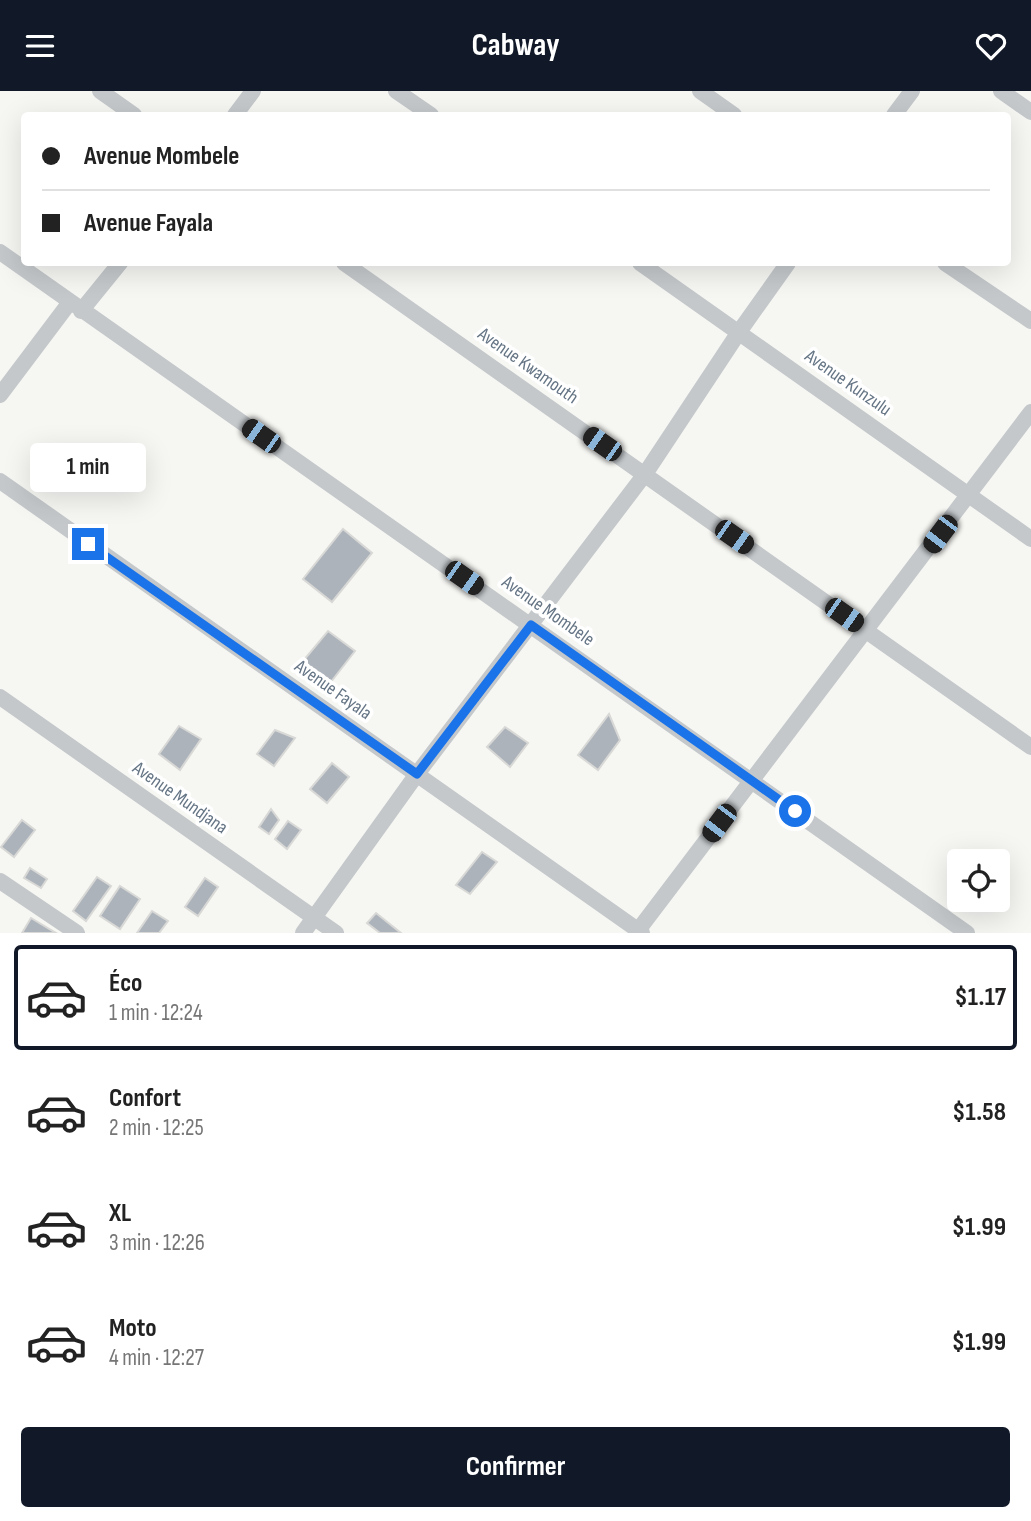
<!DOCTYPE html>
<html lang="fr">
<head>
<meta charset="utf-8">
<style>
	body { margin:0; font-family:"Sofia Sans Condensed",sans-serif; background:#f6f6f6; color:#222; height:100vh; display:flex; flex-direction:column; font-size:26px; white-space:nowrap }
	* { box-sizing:border-box; margin:0 }
	p { font-size:23px; color:#767676 }
	.icon { flex:none; width:38px; height:38px; fill:none; stroke:currentColor; stroke-width:2; stroke-linecap:round; stroke-linejoin:round }
	.map { position:relative; height:842px; overflow:hidden }
	.sheet { display:flex; flex-direction:column; background:#fff; flex:1 }
	.sheet>* { flex:none }
	.hud { position:absolute; left:21px; top:21px; width:990px; height:154px; border-radius:7px; box-shadow:0 7px 28px #0002; display:grid; align-content:center; height:154px; padding:0 21px; background:#fff }
	.buttons { position:absolute; left:947px; top:758px; display:grid; gap:14px }
	.buttons a { display:grid; place-items:center; width:63px; height:63px; border-radius:7px; background:#fff; box-shadow:0 7px 28px #0002; font-size:35px }
	.end { position:absolute; width:32px; height:32px; margin:-16px; border:9px solid #1a73e8; background:#fff; box-shadow:0 0 0 4px #fff }
	.from { border-radius:50% }
	.bubble { position:absolute; height:49px; border-radius:7px; background:#fff; box-shadow:0 7px 28px #0002; font-size:23px; font-weight:700; line-height:49px; text-align:center }
	.car { position:absolute; width:21px; height:42px; margin:-21px -10px; border-radius:9px; box-shadow:0 0 5px 2px #0007; background:linear-gradient(#222 24%,#8ab4d8 0 40%,#222 0 76%,#8ab4d8 0 86%,#222 0) }
	.hud b { display:flex; align-items:center; gap:24px; height:66px; font-size:26px }
	.hud b+b { border-top:2px solid #e0e0e0 }
	.hud i { width:18px; height:18px; background:#222 }
	ul { padding:12px 0 0; list-style:none }
	li { display:flex; align-items:center; gap:21px; height:105px; margin:0 14px 10px; padding:0 7px; border:4px solid transparent; border-radius:7px }
	li div { flex:1 }
	li b { display:block; font-size:26px }
	li em { font-style:normal; font-weight:700 }
	li.active { border-color:#111827 }
	li>.icon { width:63px; height:63px; stroke-width:1.5 }
	.action { display:flex; gap:14px; margin-top:auto; padding:14px 21px }
	.action a { flex:1; height:80px; border-radius:7px; background:#111827; color:#fff; font-size:28px; font-weight:700; line-height:80px; text-align:center }
	header { display:flex; justify-content:space-between; align-items:center; height:91px; padding:0 21px; background:#111827; color:#fff; font-size:32px; font-weight:700 }
	.map>svg:first-child { display:block }
	.building { fill:#acb3ba; stroke:#d8d8d6; stroke-width:2 }
	.lines { fill:none; stroke-linecap:round; stroke-linejoin:round }
	.minor { stroke:#c4c8cb; stroke-width:16 }
	.route { stroke:#1a73e8; stroke-width:9 }
	.labels { text-anchor:middle; dominant-baseline:central; stroke-width:7; stroke-linejoin:round; paint-order:stroke }
	.street-label { font-size:19px; fill:#657585; stroke:#fff }
</style>
</head>
<body>
<header><svg class="icon" aria-label="menu" viewBox="0 0 24 24"><path d="M4 6h16M4 12h16M4 18h16"/></svg>Cabway<svg class="icon" aria-label="heart" viewBox="0 0 24 24"><path d="M12 20l-8-8c-3-5 5-10 8-4 3-6 11-1 8 4z"/></svg></header>
<div class="map">
<svg width="1031" height="842" viewBox="0 0 1031 842">
	<rect width="100%" height="100%" fill="#f6f7f3"/>
	<path class="building" d="M343 438 372 462 332 511 303 488Z
		M328 540 355 560 327 596 298 576Z
		M609 623 620 649 598 679 578 664Z
		M179 635 201 648 180 679 159 663Z
		M505 636 528 652 510 676 487 656Z
		M275 639 295 647 274 675 257 663Z
		M332 672 349 686 327 712 310 698Z
		M271 718 279 729 269 743 259 736Z
		M22 729 35 739 14 766 1 756Z
		M288 730 301 739 287 758 275 748Z
		M482 761 497 771 470 803 456 794Z
		M30 777 47 788 41 797 24 787Z
		M97 786 111 795 86 830 73 820Z
		M205 787 218 796 198 825 185 816Z
		M120 795 140 808 120 838 100 825Z
		M152 820 168 830 159 842H137Z
		M376 822 401 842H380L367 832Z
		M31 827 56 842H22Z"/>
	<g class="lines">
		<path class="minor" d="M100 0 134 24
			M396 0 431 24
			M700 0 734 24
			M1001 0 1031 21
			M235 24 253 0
			M894 24 912 0
			M0 161 967 842
			M344 172 1031 656
			M640 172 1031 448
			M945 172 1031 230
			M81 220 120 172
			M0 304 70 211
			M0 390 642 842
			M0 606 336 842
			M0 790 77 842
			M303 842 417 683 645 383 739 241 788 172
			M636 842 1031 321"/>
	</g>
	<g class="lines">
		<path class="route" d="M88 453 417 683 531 534 795 720"/>
	</g>
	<g class="labels">
		<g class="street-label">
			<text transform="translate(528 275) rotate(35)">Avenue Kwamouth</text>
			<text transform="translate(848 292) rotate(35)">Avenue Kunzulu</text>
			<text transform="translate(548 520) rotate(35)">Avenue Mombele</text>
			<text transform="translate(333 599) rotate(35)">Avenue Fayala</text>
			<text transform="translate(180 707) rotate(35)">Avenue Mundjana</text>
		</g>
	</g>
</svg>
<div class="buttons">
<a><svg class="icon" aria-label="locate" viewBox="0 0 24 24"><circle cx="12" cy="12" r="6"/><path d="M12 2v4M12 18v4M2 12h4M18 12h4"/></svg></a>
</div>
<i class="end from" style="left:795px;top:720px"></i>
<i class="end" style="left:88px;top:453px"></i>
<div class="bubble" style="left:30px;top:352px;width:116px">1 min</div>
<i class="car" style="left:261px;top:345px;rotate:305deg"></i>
<i class="car" style="left:602px;top:353px;rotate:305deg"></i>
<i class="car" style="left:940px;top:443px;rotate:217deg"></i>
<i class="car" style="left:734px;top:446px;rotate:125deg"></i>
<i class="car" style="left:464px;top:487px;rotate:125deg"></i>
<i class="car" style="left:844px;top:524px;rotate:125deg"></i>
<i class="car" style="left:719px;top:732px;rotate:217deg"></i>
<div class="hud">
<b><i class="from"></i>Avenue Mombele</b>
<b><i></i>Avenue Fayala</b>
</div>
</div>
<section class="sheet">
<ul>
<li class="active"><svg class="icon" aria-label="car" viewBox="0 0 24 24"><path d="M5 17H2v-5l4-1 3-4h7l3 4 3 1v5h-3M9 17h6M6 11h13"/><circle cx="7" cy="17" r="2"/><circle cx="17" cy="17" r="2"/></svg><div><b>Éco</b><p>1 min · 12:24</p></div><em>$1.17</em></li>
<li><svg class="icon" aria-label="car" viewBox="0 0 24 24"><path d="M5 17H2v-5l4-1 3-4h7l3 4 3 1v5h-3M9 17h6M6 11h13"/><circle cx="7" cy="17" r="2"/><circle cx="17" cy="17" r="2"/></svg><div><b>Confort</b><p>2 min · 12:25</p></div><em>$1.58</em></li>
<li><svg class="icon" aria-label="car" viewBox="0 0 24 24"><path d="M5 17H2v-5l4-1 3-4h7l3 4 3 1v5h-3M9 17h6M6 11h13"/><circle cx="7" cy="17" r="2"/><circle cx="17" cy="17" r="2"/></svg><div><b>XL</b><p>3 min · 12:26</p></div><em>$1.99</em></li>
<li><svg class="icon" aria-label="car" viewBox="0 0 24 24"><path d="M5 17H2v-5l4-1 3-4h7l3 4 3 1v5h-3M9 17h6M6 11h13"/><circle cx="7" cy="17" r="2"/><circle cx="17" cy="17" r="2"/></svg><div><b>Moto</b><p>4 min · 12:27</p></div><em>$1.99</em></li>
</ul>
<div class="action"><a>Confirmer</a></div>
</section>
</body>
</html>
